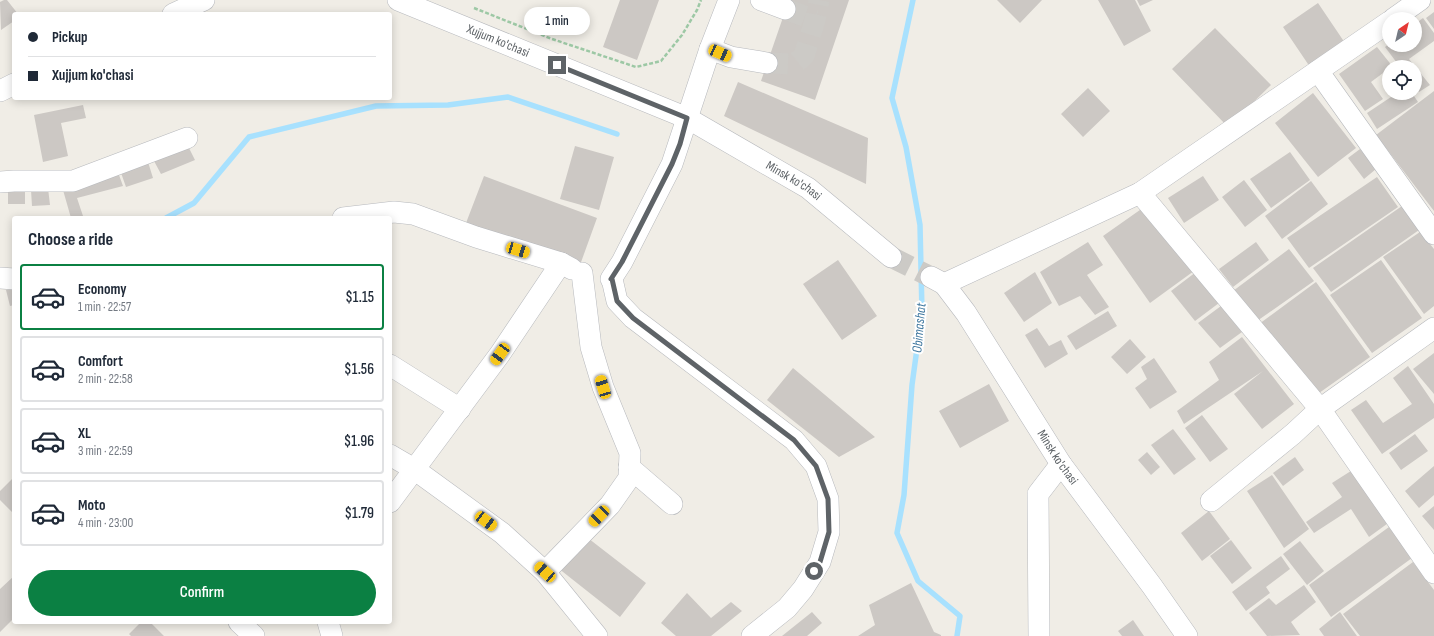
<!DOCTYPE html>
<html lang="en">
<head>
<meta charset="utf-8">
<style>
	body { margin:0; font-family:"Sofia Sans Condensed",sans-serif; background:#f2f2f3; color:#1f2937; height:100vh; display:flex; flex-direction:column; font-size:15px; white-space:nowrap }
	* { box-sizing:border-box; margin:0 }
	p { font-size:13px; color:#747a83 }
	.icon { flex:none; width:22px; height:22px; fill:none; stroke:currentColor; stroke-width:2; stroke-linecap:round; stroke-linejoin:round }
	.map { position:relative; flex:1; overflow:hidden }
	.side { position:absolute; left:12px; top:216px; width:380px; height:408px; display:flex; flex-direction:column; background:#fff; border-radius:4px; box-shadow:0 2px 10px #0003 }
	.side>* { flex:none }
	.hud { position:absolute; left:12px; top:12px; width:380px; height:88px; border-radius:4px; box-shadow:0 2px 10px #0003; display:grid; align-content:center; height:88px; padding:0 16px; background:#fff }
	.needle { width:26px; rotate:35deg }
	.fabs { position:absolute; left:1382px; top:12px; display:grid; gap:8px }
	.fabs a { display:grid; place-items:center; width:40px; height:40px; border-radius:50%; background:#fff; box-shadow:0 2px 10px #0003; font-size:20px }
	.end { position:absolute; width:18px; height:18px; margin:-9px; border:5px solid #5e6367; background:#fff; box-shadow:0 0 0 2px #fff }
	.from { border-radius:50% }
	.bubble { position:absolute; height:28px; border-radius:14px; background:#fff; box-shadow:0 2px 10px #0003; font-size:13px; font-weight:600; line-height:28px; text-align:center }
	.car { position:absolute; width:12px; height:24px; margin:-12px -6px; border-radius:5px; box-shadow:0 0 3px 1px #0007; background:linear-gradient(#f5c518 24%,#345 0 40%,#f5c518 0 76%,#345 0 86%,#f5c518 0) }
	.hud b { display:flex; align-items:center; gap:14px; height:38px; font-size:15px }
	.hud b+b { border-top:1px solid #e0e1e3 }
	.hud i { width:10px; height:10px; background:#1f2937 }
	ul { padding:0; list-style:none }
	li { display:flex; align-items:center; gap:12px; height:66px; margin:0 8px 6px; padding:0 8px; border:2px solid #e0e1e3; border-radius:4px }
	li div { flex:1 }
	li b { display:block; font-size:15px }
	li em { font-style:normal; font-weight:600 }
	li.on { border-color:#0b8043 }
	li>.icon { width:36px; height:36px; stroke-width:1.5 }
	h2 { padding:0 16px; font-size:18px; line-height:48px }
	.primary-button { display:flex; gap:8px; margin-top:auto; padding:8px 16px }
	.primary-button a { flex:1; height:46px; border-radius:24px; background:#0b8043; color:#fff; font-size:16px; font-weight:600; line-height:46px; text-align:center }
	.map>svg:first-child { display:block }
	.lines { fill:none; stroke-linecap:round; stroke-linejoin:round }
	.stream { stroke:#a8e1fe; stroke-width:5.5 }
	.building { fill:#ccc8c4 }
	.minor-tunnel { stroke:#cccac6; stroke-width:21; stroke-dasharray:21 10; stroke-linecap:butt }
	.minor-casing { stroke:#b7b9bd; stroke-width:22 }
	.path { stroke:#9dc8a5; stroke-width:2.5; stroke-dasharray:4 2; stroke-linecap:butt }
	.minor { stroke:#fff; stroke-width:21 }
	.route { stroke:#5e6367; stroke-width:5 }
	.labels { text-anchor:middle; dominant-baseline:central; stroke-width:4; stroke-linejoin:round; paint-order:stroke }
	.street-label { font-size:13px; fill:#5e6367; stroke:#fff }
	.water-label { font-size:14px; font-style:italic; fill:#3e779f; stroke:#fff }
</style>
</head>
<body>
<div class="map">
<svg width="1434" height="636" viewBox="0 0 1434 636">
	<rect width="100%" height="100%" fill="#f0ede6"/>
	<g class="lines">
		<path class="stream" d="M913 0 892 98 906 147 920 225 922 312 912 385 904 495 897 533 918 581 960 616 957 636
			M166 218 194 203 249 137 376 106 448 105 508 97 617 134"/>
	</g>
	<path class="building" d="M4 0H7L18 14H14V21L1 30 0 2Z
		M620 0H659L637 60 603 47Z
		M789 0H849L815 100 761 81Z
		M997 0H1042L1020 23Z
		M1098 0H1135L1151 31 1124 46Z
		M1137 0H1153L1140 6Z
		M1318 3 1345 43 1310 67 1283 27Z
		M1434 12V29L1426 18Z
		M1423 18 1434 33V41L1409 59 1430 85 1419 92 1415 87V67H1400L1385 47 1389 44 1415 45V24Z
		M1215 28 1271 85 1228 127 1172 69Z
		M1377 47 1393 67H1389V80L1383 73 1371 82 1383 99 1365 111 1339 74Z
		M738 82 868 138 866 184 724 116Z
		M1088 88 1110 111 1083 137 1061 114Z
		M1434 91V211L1376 135Z
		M1313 93 1356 148 1318 177 1275 123Z
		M1397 93H1412L1418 102 1377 129 1367 113Z
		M83 105 86 118 61 123 68 156 43 162 34 115Z
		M188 146 195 160 161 174 154 161Z
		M575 146 614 157 599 210 560 199Z
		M1360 149 1376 169 1364 179 1348 158Z
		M1290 152 1310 180 1271 208 1250 179Z
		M148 162 153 178 126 187 120 170Z
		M119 175 123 186 77 198 83 216 71 218 63 190Z
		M484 176 597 218 580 265 466 223Z
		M1203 176 1219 200 1184 223 1168 198Z
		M1377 177 1398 207 1309 268 1287 238Z
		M1244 180 1267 210 1245 227 1222 197Z
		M1311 181 1328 204 1282 239 1265 216Z
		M48 188 50 205 32 206 31 190Z
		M25 191V204H8V192Z
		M1147 205 1194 271 1150 303 1103 236Z
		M1402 206 1419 230 1331 292 1313 268Z
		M1420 232 1434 249V306L1424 314 1383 257Z
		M1088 242 1103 265 1087 275 1109 307 1095 315 1080 296 1059 306 1040 272Z
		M1256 242 1269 260 1233 287 1219 269Z
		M1289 249 1314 281 1257 321 1233 291Z
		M838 260 877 316 842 340 803 284Z
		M1381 260 1422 318 1372 353 1330 295Z
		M1035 272 1052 303 1024 322 1004 293Z
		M1196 272 1219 303 1195 321 1171 291Z
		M1316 282 1370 357 1312 398 1259 324Z
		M14 288V305L10 306 6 290Z
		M1221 306 1242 332 1220 348 1198 323Z
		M1108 311 1117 326 1076 350 1067 336Z
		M1037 328 1049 346 1061 340 1068 354 1045 368 1025 335Z
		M1242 337 1294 404 1262 429 1234 394 1263 371 1184 424 1177 411 1219 380 1209 362Z
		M1130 339 1146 357 1127 374 1111 357Z
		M1434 353V394L1413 369Z
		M1154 358 1177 392 1150 409 1135 388 1147 379 1141 367Z
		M1408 366 1434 404V418L1382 454 1351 410 1366 400 1383 423 1412 404 1393 378Z
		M793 368 875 437 839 457 767 400Z
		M989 384 1009 421 960 448 939 411Z
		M1202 415 1228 449 1210 462 1185 428Z
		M1173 429 1196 459 1174 475 1151 445Z
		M1415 434 1428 451 1401 470 1389 453Z
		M1147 452 1160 467 1151 475 1138 460Z
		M1295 457 1304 470 1283 486 1273 473Z
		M1434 466V495L1419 508 1405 491Z
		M1354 469 1391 521 1369 537 1351 509 1314 533 1306 522 1342 497 1332 483Z
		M1272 475 1309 529 1284 548 1247 491Z
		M14 477V514L0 500V491Z
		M1434 506V530L1422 516Z
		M1209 511 1230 539 1202 561 1181 533Z
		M1389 527 1412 558 1331 617 1309 585Z
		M584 535 646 583 620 617 558 568Z
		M1231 540 1252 568 1232 584 1210 556Z
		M1300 541 1324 571 1307 585 1283 554Z
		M1281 556 1290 569 1266 587 1270 593 1246 611 1232 592Z
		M1413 562 1434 590V636H1360L1343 614Z
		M14 576V618L0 632V589Z
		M911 583 934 632 941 635V636H858L875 625 869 605Z
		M1304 585 1316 602 1291 622 1300 635 1267 636 1249 613 1269 598 1276 605Z
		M687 593 711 618 731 602 742 611 711 636H676L661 623Z
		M812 612 822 623 807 636H782Z
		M1340 612 1357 636H1324L1319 629Z
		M1133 620 1144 636H1122L1118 631Z
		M141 622H150L164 636H131L129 634Z"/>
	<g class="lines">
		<path class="minor-tunnel" d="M785 9 815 20
			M767 63 794 64 804 56 815 20 819 0
			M891 257 931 277"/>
		<g class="minor-casing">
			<g id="minor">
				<path id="s1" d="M398 0 687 118 808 188 891 257"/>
				<path d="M729 0 710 49 672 164 622 262 611 279H612L617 301 633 318 794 440 816 466 828 499 829 532 820 562 803 589 787 608 752 636"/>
				<path d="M761 0 785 9"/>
				<path d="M173 14 204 0"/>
				<path d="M1393 19 1420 0"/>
				<path d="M710 49 731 57 767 63"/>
				<path d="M1318 71 1434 234"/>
				<path d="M0 91 14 84"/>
				<path d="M0 182 14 181H73L187 138"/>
				<path d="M1140 193 1320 409 1434 573"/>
				<path d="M343 218 394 212 413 214 476 237 561 263 572 269"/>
				<path id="s2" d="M931 277 944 284 966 313 1061 464 1152 586 1187 636"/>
				<path d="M0 278 14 279"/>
				<path d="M944 284 1140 193 1389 22"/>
				<path d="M390 365 460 409"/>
				<path d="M390 455 414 469 502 533 545 572 597 636"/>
				<path d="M629 467 672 504"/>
				<path d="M1211 501 1293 434 1320 409 1434 328"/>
				<path d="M390 502 500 354 561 263"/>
				<path d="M545 572 610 505 629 478 630 453 603 387 591 347 582 273"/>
				<path d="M239 622 254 636"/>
				<path d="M328 622 332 636"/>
				<path d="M1039 636 1038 494 1061 464"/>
			</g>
		</g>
		<path class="path" d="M474 8 552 39 636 67 661 61 682 35 697 10 701 0"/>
		<use href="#minor" class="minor"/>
	</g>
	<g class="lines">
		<path class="route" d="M557 65 687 118 680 144 672 164 622 262 611 279H612L617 301 633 318 794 440 816 466 828 499 829 532 820 562 814 571"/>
	</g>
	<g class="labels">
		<g class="street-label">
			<text stroke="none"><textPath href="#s1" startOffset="108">Xujjum ko'chasi</textPath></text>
			<text stroke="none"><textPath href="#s1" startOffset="436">Minsk ko'chasi</textPath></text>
			<text stroke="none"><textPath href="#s2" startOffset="222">Minsk ko'chasi</textPath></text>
		</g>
		<g class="water-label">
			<text transform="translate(919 328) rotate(-85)">Obimashat</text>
		</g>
	</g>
</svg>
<div class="fabs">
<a><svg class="needle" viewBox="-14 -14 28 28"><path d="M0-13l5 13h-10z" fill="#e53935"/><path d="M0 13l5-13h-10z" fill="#747a83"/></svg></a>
<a><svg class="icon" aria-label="locate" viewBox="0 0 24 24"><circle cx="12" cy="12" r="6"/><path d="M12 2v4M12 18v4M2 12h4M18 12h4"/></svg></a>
</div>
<i class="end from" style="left:814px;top:571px"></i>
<i class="end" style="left:557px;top:65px"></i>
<div class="bubble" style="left:524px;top:7px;width:66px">1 min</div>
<i class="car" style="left:720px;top:53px;rotate:114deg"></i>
<i class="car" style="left:518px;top:250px;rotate:107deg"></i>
<i class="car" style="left:500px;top:354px;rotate:216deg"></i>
<i class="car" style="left:603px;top:387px;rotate:343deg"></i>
<i class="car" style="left:599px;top:516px;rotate:224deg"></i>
<i class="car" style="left:486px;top:521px;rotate:127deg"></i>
<i class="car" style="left:545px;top:572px;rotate:312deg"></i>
<div class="hud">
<b><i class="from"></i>Pickup</b>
<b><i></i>Xujjum ko'chasi</b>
</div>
<section class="side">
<h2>Choose a ride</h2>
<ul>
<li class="on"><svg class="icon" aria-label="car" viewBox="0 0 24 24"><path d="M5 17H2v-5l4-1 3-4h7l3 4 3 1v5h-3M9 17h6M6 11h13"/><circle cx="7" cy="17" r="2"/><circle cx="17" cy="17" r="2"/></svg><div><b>Economy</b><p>1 min · 22:57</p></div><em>$1.15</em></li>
<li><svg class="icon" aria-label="car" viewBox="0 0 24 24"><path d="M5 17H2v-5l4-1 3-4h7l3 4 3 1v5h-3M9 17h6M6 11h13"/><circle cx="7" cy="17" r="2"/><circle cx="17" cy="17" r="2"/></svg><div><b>Comfort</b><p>2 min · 22:58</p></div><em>$1.56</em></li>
<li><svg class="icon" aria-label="car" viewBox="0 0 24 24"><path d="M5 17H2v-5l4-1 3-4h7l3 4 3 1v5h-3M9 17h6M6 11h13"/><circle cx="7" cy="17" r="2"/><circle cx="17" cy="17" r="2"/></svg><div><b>XL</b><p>3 min · 22:59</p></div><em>$1.96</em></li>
<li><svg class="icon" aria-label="car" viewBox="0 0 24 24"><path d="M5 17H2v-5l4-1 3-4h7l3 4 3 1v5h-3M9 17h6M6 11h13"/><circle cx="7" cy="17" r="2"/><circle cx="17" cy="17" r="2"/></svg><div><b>Moto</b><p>4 min · 23:00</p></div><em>$1.79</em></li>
</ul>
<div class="primary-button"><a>Confirm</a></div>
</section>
</div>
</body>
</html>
